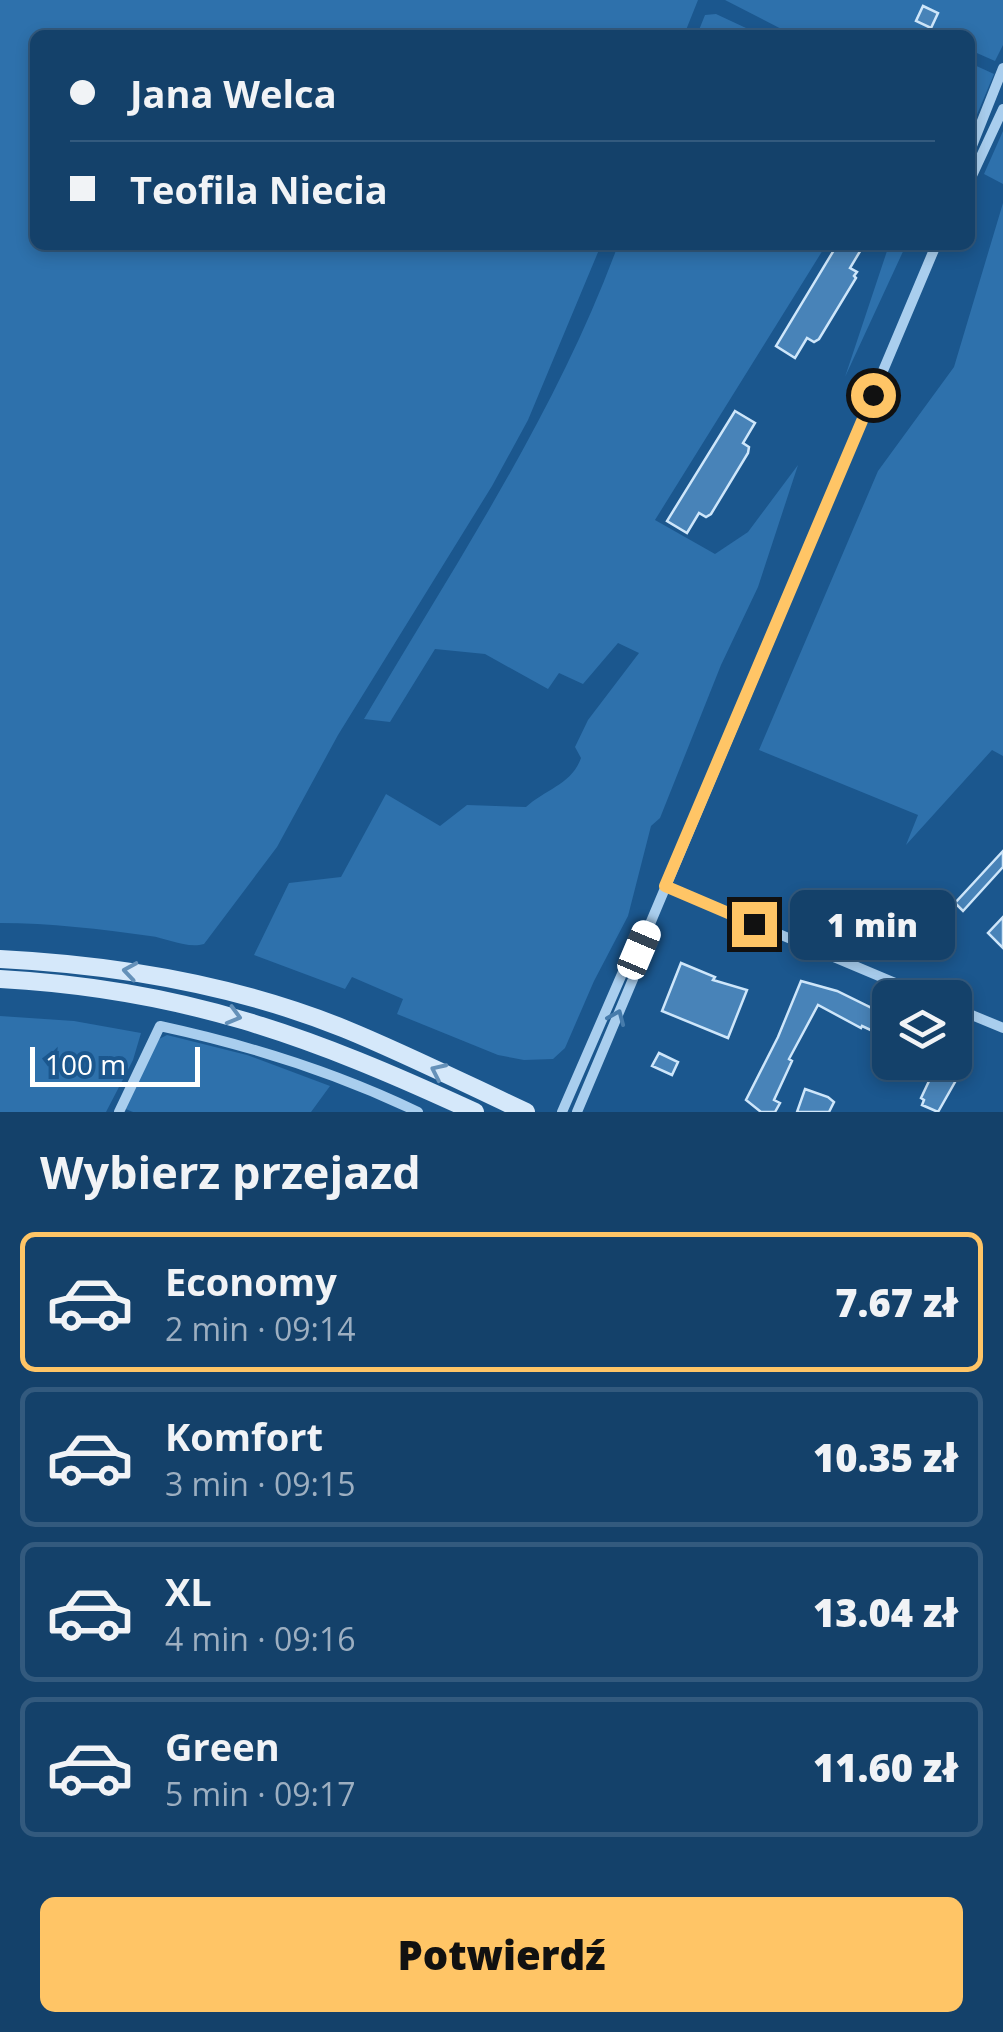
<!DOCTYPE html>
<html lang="pl">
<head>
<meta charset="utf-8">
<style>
	body { margin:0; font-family:"Open Sans",sans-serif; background:#1d4870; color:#f1f3f6; height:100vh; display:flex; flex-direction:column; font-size:38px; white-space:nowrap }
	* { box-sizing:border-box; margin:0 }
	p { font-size:32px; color:#9dafc1 }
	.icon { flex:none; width:55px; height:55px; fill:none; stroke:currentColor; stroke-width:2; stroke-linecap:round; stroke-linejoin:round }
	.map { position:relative; height:1112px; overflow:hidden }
	.drawer { display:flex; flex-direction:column; background:#14416a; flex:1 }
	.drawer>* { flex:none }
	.banner { position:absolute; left:30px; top:30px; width:945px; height:220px; border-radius:15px; box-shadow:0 5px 15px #0003,0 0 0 2px #335a7e; display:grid; align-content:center; height:220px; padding:0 40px; background:#14416a }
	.tools { position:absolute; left:872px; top:980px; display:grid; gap:20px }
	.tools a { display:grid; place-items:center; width:100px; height:100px; border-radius:15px; background:#14416a; box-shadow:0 5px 15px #0003,0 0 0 2px #335a7e; font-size:50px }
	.scale { position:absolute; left:30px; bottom:25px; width:170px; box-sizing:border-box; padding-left:10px; border:5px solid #fff; border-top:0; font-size:28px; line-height:35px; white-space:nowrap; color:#fff; -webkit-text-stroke:8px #1b578e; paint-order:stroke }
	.end { position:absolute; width:45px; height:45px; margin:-22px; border:12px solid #ffc566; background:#111; box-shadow:0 0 0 5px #111 }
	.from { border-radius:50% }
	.bubble { position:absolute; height:70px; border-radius:15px; background:#14416a; box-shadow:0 5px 15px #0003,0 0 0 2px #335a7e; font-size:32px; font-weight:800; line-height:70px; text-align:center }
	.car { position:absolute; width:30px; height:60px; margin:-30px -15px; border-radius:12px; box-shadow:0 0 8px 2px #0007; background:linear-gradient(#fff 24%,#345 0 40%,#fff 0 76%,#345 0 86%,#fff 0) }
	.banner b { display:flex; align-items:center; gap:35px; height:95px; font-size:38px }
	.banner b+b { border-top:2px solid #335a7e }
	.banner i { width:25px; height:25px; background:#f1f3f6 }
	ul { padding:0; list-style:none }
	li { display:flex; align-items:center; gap:30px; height:140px; margin:0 20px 15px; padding:0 20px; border:5px solid #335a7e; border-radius:15px }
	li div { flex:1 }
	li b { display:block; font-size:38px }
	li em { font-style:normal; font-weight:800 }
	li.current { border-color:#ffc566 }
	li>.icon { width:90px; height:90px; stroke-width:1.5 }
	h2 { padding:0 40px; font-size:45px; line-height:120px }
	.primary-button { display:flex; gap:20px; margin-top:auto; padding:20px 40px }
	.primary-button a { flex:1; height:115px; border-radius:15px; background:#ffc566; color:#111; font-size:40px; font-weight:800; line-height:115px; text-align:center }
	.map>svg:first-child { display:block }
	.green { fill:#2e71ac }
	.building { fill:#4883b8; stroke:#cee6fa; stroke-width:2.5 }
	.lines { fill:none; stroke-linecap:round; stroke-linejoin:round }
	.minor { stroke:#a9ceee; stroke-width:10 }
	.secondary { stroke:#d5e8fa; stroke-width:18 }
	.oneway { stroke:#6591b9 }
	.oneway2 { stroke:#467bab }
	.route { stroke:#ffc566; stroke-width:12 }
</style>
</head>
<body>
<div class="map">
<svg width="1003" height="1112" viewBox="0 0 1003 1112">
	<rect width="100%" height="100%" fill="#1b578e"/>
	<path class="green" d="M0 0H698L684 35H35V245H601L528 420 492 486 338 735 277 847 204 944C187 949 167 938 150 936 100 929 50 923 0 923Z
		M725 0H1003V45L995 61 970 50V35L872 32 793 35Z
		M716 14 761 35H697L705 15Z
		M970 63 994 74 976 117 970 140Z
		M1003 131V184L984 174Z
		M1003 203V756L992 750 906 845 918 815 759 750 878 471 954 367Z
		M618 245H826L655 520 715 554 748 532 798 465 758 587 721 665 660 818 651 826 628 916 594 981 565 1048 553 1059 524 1060 498 1055 397 1014 403 999 352 977 345 989 254 955 289 883 341 877 386 794 440 826 467 805 526 807C546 789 572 784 581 758L575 747 588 720 639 653 618 643 583 684 559 673 548 689 485 654 435 649 390 722 364 719C455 564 556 414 618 245Z
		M889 245H906L845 377Z
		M0 1016 74 1021 141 1033 133 1060 106 1112H0Z
		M167 1035 247 1055 330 1086 311 1112H133L123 1108 159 1039Z"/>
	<path class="building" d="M923 6 938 13 931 28 916 21Z
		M837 245 862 248 850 268 857 272 854 276 856 278 819 339 814 342 807 338 795 358 776 346Z
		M735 411 755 423 743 443 749 447 748 453 711 514 706 517 699 513 687 533 667 521Z
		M1003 851V867L963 911 955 903Z
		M1003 917V948L988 933Z
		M681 963 715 977 713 980 747 990 728 1038 662 1011Z
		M801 981 837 991 890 1017V1039L862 1026 861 1028 818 1005 789 1059 792 1061 774 1100 780 1103 775 1112H761L746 1100 778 1037Z
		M659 1053 678 1062 672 1075 652 1066Z
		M955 1053 968 1059 938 1112 922 1105 924 1100 921 1098 938 1062H955Z
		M805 1089 828 1097 834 1102 829 1112H797Z"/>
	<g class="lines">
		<path class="minor" d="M970 151 1003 68
			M970 180 1003 109
			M665 886 931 998
			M955 1008 1003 1028
			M119 1112 160 1026C248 1045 337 1073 418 1112
			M562 1112 625 967 639 950 936 245
			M577 1112 636 972 639 951"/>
		<path class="secondary" d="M0 959C118 965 234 984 345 1029 406 1054 466 1084 526 1112
			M0 979C183 989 311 1036 475 1112"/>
	</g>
	<defs><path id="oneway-chevron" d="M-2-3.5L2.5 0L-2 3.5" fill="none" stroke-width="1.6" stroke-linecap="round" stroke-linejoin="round" transform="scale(2.5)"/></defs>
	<g class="oneway">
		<use href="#oneway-chevron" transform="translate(130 971) rotate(-171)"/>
		<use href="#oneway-chevron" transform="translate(234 1016) rotate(16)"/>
		<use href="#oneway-chevron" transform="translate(438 1071) rotate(-155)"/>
	</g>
	<use class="oneway2" href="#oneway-chevron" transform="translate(617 1017) rotate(-67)"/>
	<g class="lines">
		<path class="route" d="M754 924 665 886 873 395"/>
	</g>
</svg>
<div class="tools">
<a><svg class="icon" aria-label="layers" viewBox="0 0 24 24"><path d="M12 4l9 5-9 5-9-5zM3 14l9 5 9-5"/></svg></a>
</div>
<div class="scale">100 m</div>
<i class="end from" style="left:873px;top:395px"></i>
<i class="end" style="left:754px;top:924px"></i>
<div class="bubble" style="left:790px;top:890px;width:165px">1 min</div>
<i class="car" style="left:639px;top:950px;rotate:23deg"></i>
<div class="banner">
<b><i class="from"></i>Jana Welca</b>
<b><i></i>Teofila Niecia</b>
</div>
</div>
<section class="drawer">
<h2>Wybierz przejazd</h2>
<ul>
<li class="current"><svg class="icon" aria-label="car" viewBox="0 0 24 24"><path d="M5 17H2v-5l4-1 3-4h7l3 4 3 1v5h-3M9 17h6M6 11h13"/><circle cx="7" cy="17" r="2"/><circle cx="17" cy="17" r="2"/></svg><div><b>Economy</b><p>2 min · 09:14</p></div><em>7.67 zł</em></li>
<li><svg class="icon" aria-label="car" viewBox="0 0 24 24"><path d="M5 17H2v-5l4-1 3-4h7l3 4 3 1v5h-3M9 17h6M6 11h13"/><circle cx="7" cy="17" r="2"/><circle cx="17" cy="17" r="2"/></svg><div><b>Komfort</b><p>3 min · 09:15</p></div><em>10.35 zł</em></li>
<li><svg class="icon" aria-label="car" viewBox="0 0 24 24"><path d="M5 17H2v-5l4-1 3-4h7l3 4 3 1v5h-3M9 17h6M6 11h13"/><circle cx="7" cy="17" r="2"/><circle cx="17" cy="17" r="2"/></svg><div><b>XL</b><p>4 min · 09:16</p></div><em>13.04 zł</em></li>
<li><svg class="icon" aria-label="car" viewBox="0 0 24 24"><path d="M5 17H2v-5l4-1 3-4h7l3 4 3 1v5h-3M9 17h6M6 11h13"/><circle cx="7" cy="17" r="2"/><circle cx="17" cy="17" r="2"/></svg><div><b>Green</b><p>5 min · 09:17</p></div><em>11.60 zł</em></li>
</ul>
<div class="primary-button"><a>Potwierdź</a></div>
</section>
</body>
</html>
